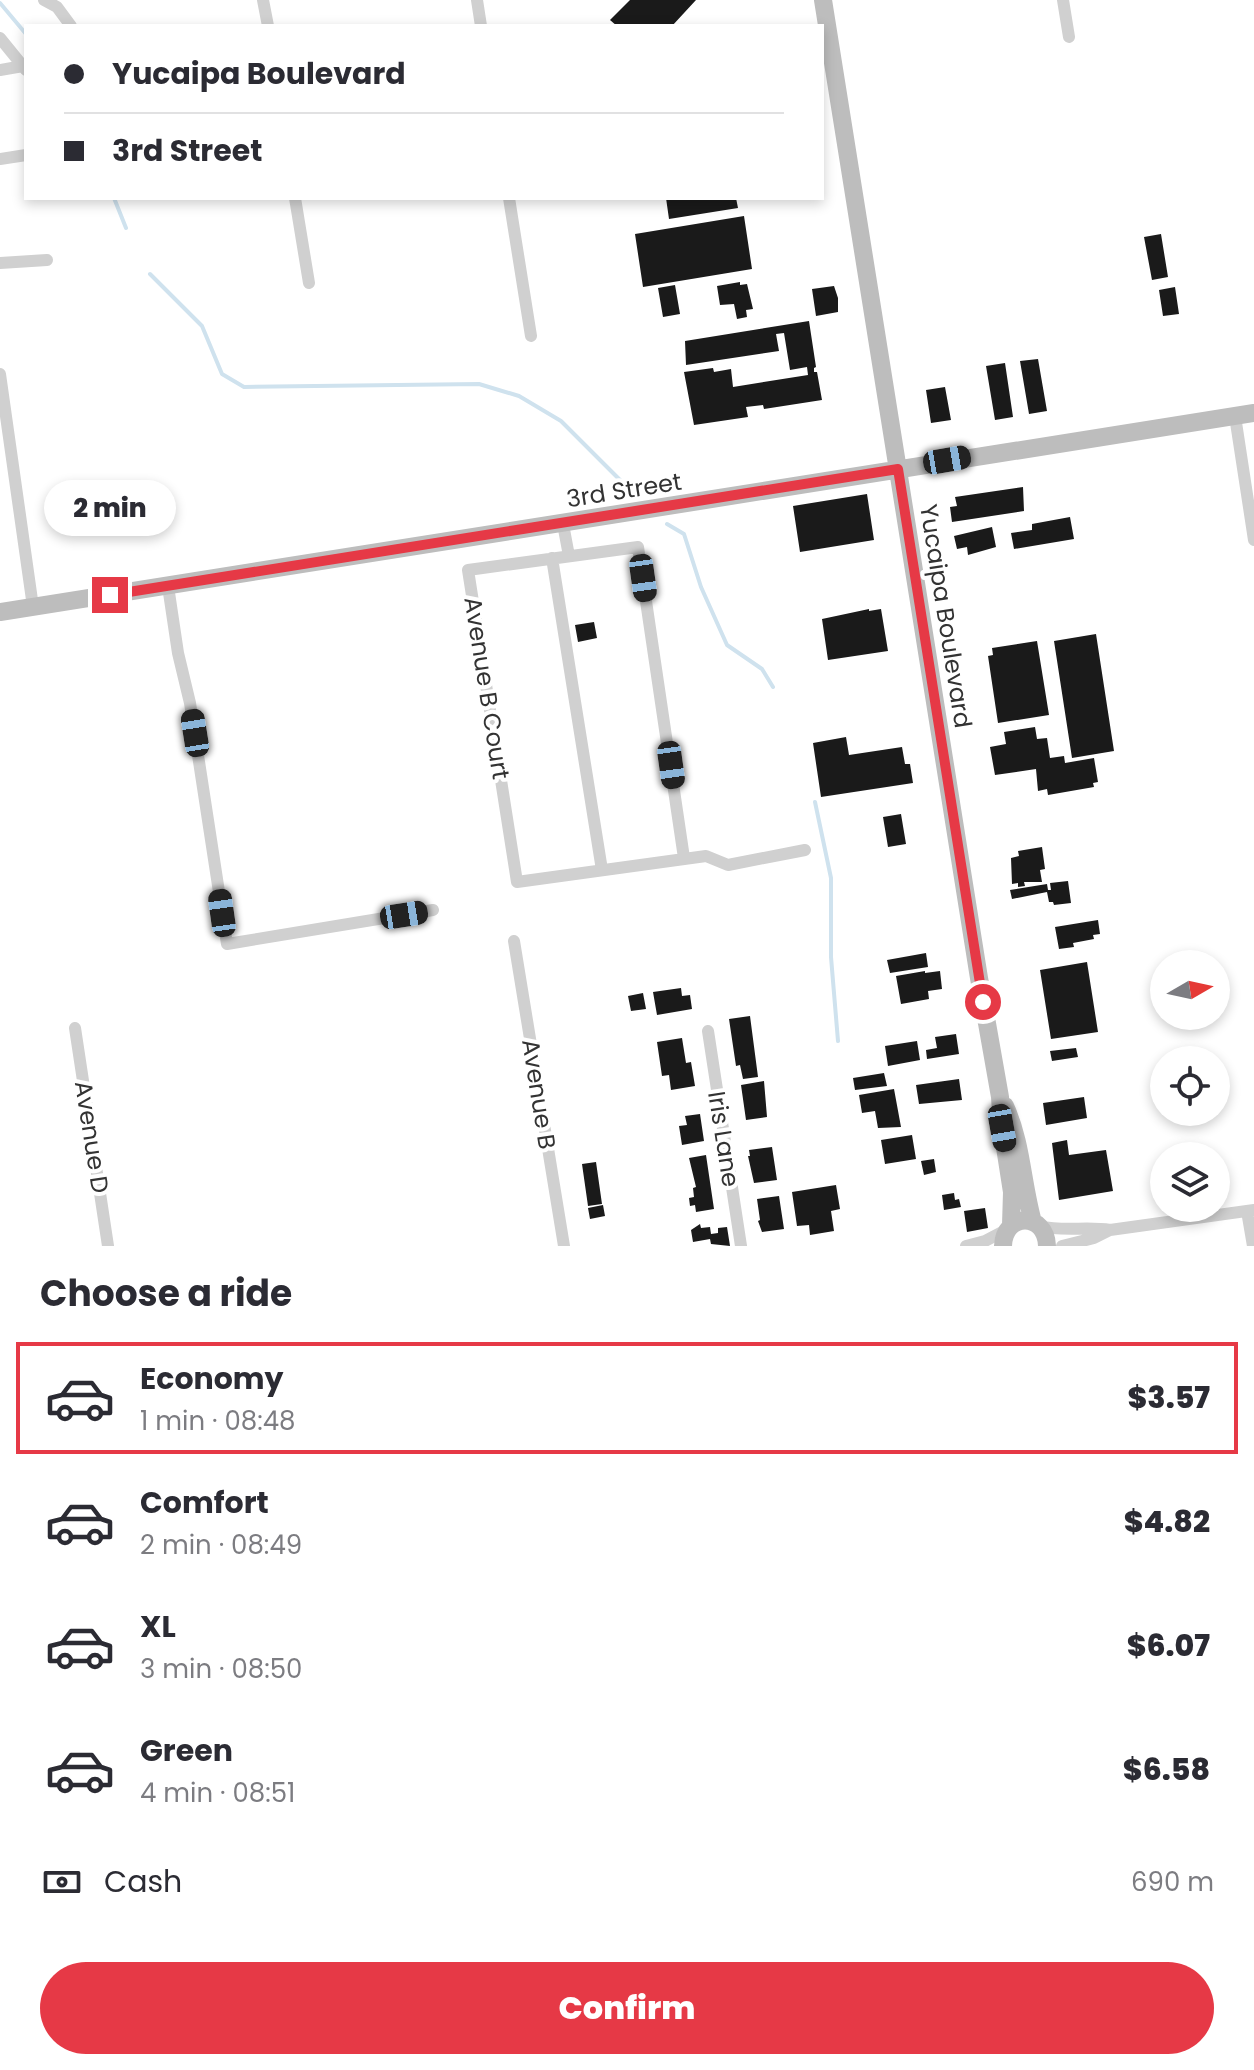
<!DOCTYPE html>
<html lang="en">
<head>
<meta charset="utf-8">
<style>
	body { margin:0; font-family:Poppins,sans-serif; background:#f2f2f3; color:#2b2b33; height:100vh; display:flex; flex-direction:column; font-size:30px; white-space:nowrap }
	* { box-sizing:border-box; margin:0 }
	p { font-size:26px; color:#7c7c81 }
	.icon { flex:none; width:44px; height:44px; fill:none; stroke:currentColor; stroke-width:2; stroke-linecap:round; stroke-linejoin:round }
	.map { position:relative; height:1246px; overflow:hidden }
	.panel { display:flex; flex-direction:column; background:#fff; flex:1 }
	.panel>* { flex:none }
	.banner { position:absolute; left:24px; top:24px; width:800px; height:176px; border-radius:0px; box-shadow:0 4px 12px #0003; display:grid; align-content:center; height:176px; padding:0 40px; background:#fff }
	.needle { width:52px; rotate:81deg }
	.tools { position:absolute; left:1150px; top:950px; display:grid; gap:16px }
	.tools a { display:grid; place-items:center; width:80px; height:80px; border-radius:50%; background:#fff; box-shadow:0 4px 12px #0003; font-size:40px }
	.end { position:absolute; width:36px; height:36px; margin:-18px; border:10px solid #e63946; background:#fff; box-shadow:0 0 0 4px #fff }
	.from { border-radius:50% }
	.bubble { position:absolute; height:56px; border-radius:28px; background:#fff; box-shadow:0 4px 12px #0003; font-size:26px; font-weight:800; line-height:56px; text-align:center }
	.car { position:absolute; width:24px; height:48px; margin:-24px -12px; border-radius:10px; box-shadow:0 0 6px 2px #0007; background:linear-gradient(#222 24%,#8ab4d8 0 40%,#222 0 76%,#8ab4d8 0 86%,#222 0) }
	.banner b { display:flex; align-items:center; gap:28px; height:76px; font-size:30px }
	.banner b+b { border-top:2px solid #e1e1e2 }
	.banner i { width:20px; height:20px; background:#2b2b33 }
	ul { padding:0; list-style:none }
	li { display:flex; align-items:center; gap:24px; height:112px; margin:0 16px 12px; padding:0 24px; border:4px solid transparent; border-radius:0px }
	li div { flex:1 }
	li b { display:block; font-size:30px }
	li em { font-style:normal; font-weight:800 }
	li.current { border-color:#e63946 }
	li>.icon { width:72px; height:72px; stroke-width:1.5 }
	h2 { padding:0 40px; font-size:36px; line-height:96px }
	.pay { display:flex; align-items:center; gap:20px; height:88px; padding:0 40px; font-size:30px }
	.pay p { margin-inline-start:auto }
	.action { display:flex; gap:16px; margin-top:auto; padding:16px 40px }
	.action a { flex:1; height:92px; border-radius:48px; background:#e63946; color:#fff; font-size:32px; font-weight:800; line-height:92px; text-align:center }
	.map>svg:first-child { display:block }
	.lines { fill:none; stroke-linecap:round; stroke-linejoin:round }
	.stream { stroke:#cfe2ee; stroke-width:4 }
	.building { fill:#1a1a1a }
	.street { stroke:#d0d0d0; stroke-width:12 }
	.secondary { stroke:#bdbdbd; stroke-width:18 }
	.route { stroke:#e63946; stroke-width:10 }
	.labels { text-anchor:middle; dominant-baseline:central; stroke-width:8; stroke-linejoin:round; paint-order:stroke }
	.street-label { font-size:24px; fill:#333; stroke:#fff }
</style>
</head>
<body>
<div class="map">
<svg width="1254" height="1246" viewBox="0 0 1254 1246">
	<rect width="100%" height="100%" fill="#fff"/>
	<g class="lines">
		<path class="stream" d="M0 3 26 34
			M114 198 126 228
			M150 274 202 326 222 374 244 387 479 384 519 396 561 421 630 490
			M667 524 684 534 701 587 727 645 762 669 773 687
			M815 802 831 878V957L838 1041"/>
	</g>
	<path class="building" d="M630 0H696L672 26H617L610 20Z
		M666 198H736L738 208 669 219Z
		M744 216 752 269 643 287 635 234Z
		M1161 234 1168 277 1152 280 1144 237Z
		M740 282V285L747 284 753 309 746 310 747 317 737 319 734 304 720 305 717 286Z
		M675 285 680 314 663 317 658 288Z
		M834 286 838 298V312L816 316 812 289Z
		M1175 287 1179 314 1163 316 1159 290Z
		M809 321 816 367 814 368V372H817L822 400 764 409 763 405 746 407 748 417 694 425 684 372 713 368 714 372 731 369 733 387 808 375 807 367 790 370 784 333 776 334 779 351 686 365 685 341Z
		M1038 359 1047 411 1029 414 1020 361Z
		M1005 363 1013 417 995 420 986 366Z
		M945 387 951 420 931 423 926 390Z
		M1023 487 1024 511 952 522 950 507 957 506 955 497Z
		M867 494 874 540 800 552 793 506Z
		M1070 517 1074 539 1014 549 1011 533 1032 530V524Z
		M992 527 996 547 968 555 967 547 957 549 954 536Z
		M869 609V611L881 609 888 651 828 660 822 619Z
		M594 622 597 638 578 642 575 625Z
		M1096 634 1114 751 1072 758 1054 641Z
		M1037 641 1049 715 998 723 988 656 993 655 992 648Z
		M1035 727 1037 739 1047 738 1050 758 1064 756 1065 763 1094 758 1098 782 1093 783 1094 787 1048 795 1047 789 1038 791 1036 769 995 775 990 747 1006 744 1004 732Z
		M846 737 849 755 902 747 905 764H910L913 783 821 797 813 743Z
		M901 814 906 844 888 847 883 817Z
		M1042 847 1045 869 1040 870 1042 882H1024L1025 886 1018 887V883L1012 884 1011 858 1019 856 1018 851Z
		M1068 881 1071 903 1054 905 1053 902H1049L1047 892 1012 899 1010 890 1047 884 1048 890H1051L1050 883Z
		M1098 920 1100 934 1093 935 1094 939 1073 943 1074 947 1059 949 1055 927Z
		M926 953 928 967 890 973 887 960Z
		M1087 962 1098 1032 1051 1039 1040 970Z
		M925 971V973L940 971 942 989 928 991 929 999 901 1004 896 976Z
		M681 988 682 996 690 995 692 1009 657 1015 653 992Z
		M643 993 646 1009 631 1011 628 996Z
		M750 1016 758 1077 743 1079 740 1065 736 1066 729 1019Z
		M956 1034 959 1054 927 1059 926 1050 937 1048 935 1037Z
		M682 1038 686 1063 691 1062 695 1086 671 1090 669 1075 662 1076 657 1042Z
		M917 1041 920 1060 888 1066 885 1046Z
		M1076 1048 1078 1057 1052 1061 1050 1051Z
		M884 1073 887 1086 855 1090 853 1078Z
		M959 1079 962 1100 919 1104 916 1085Z
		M764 1081 767 1117 746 1120 741 1085Z
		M894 1089 901 1127 878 1128 875 1111 862 1113 859 1095Z
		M1084 1097 1087 1118 1046 1125 1043 1103Z
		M700 1114 704 1141 682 1145 679 1126 687 1125 685 1116Z
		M912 1135 916 1159 885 1164 881 1140Z
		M1067 1140 1069 1155 1106 1150 1113 1191 1059 1200 1052 1143Z
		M772 1147 777 1180 754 1183 748 1156H750L749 1150Z
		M706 1155 714 1209 696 1212 695 1205 690 1206 689 1198 694 1197 693 1188 696 1187 689 1158Z
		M934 1159 936 1172 924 1175 921 1161Z
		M596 1162 602 1204 588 1206 582 1164Z
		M836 1185 840 1209 831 1211 834 1231 810 1235 809 1225 797 1226 792 1192Z
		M954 1193 955 1200 959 1199 961 1207 944 1210 942 1195Z
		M779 1196 784 1229 762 1232 758 1221 760 1220 757 1199Z
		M603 1205 605 1216 590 1219 588 1208Z
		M985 1208 988 1228 967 1232 964 1211Z
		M700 1224 701 1228 710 1227 711 1234 718 1233V1228L727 1227 730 1246 711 1244 710 1239 693 1242 691 1230Z"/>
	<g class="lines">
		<path class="street" d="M44 0 57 7 71 26
			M263 0 268 26
			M477 0 481 26
			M1063 0 1069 37
			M0 38 26 70
			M0 70 23 66
			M0 159 26 155
			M295 198 309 283
			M509 198 531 336
			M0 263 47 260
			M0 374 33 607
			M1235 416 1254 540
			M563 524 569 556
			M552 558 602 870
			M168 586 178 653 190 703 227 944 433 910
			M684 858 638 547 468 570 517 882 706 856 728 865 805 850
			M514 941 564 1246
			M75 1028 108 1246
			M708 1031 741 1246
			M1247 1211 1253 1246
			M1040 1226C1063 1232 1087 1226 1110 1230L1254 1210
			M966 1246 985 1241 1006 1230
			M1062 1246 1094 1238 1110 1230"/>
		<path class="secondary" d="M823 0 979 978 1000 1097 1002 1128 1012 1192 1011 1225
			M0 612 1254 413
			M1005 1106C1022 1143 1022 1183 1033 1222
			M1003 1246C1004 1212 1046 1212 1047 1246"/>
	</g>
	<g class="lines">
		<path class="route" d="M110 595 898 469 983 1002"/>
	</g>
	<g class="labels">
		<g class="street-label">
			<text transform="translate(624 490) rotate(-9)">3rd Street</text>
			<text transform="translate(946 616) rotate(81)">Yucaipa Boulevard</text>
			<text transform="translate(487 688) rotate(81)">Avenue B Court</text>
			<text transform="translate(539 1094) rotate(81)">Avenue B</text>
			<text transform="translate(92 1137) rotate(81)">Avenue D</text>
			<text transform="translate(724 1139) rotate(81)">Iris Lane</text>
		</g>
	</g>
</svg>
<div class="tools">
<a><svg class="needle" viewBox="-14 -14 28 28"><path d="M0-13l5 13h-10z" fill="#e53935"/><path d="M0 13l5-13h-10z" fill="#7c7c81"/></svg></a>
<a><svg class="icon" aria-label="locate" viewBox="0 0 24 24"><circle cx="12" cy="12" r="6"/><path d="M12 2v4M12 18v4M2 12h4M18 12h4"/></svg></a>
<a><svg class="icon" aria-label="layers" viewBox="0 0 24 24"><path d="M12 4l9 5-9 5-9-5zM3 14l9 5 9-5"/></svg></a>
</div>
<i class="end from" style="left:983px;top:1002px"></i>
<i class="end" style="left:110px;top:595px"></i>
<div class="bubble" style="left:44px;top:480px;width:132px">2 min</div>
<i class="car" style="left:947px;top:460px;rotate:80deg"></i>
<i class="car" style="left:643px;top:578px;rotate:172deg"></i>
<i class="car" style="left:195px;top:733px;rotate:351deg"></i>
<i class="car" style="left:671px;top:765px;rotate:172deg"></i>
<i class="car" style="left:222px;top:913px;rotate:352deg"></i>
<i class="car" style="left:404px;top:915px;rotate:81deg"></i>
<i class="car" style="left:1002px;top:1128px;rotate:170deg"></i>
<div class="banner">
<b><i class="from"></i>Yucaipa Boulevard</b>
<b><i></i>3rd Street</b>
</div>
</div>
<section class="panel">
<h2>Choose a ride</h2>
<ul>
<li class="current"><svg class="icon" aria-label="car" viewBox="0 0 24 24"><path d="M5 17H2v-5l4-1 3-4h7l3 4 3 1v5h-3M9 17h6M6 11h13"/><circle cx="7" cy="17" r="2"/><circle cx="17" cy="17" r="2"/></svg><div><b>Economy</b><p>1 min · 08:48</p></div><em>$3.57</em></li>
<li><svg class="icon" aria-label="car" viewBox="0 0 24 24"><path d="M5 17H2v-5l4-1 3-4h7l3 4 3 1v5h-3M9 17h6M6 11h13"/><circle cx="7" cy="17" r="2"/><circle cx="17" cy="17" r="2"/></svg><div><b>Comfort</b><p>2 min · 08:49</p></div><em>$4.82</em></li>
<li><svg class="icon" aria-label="car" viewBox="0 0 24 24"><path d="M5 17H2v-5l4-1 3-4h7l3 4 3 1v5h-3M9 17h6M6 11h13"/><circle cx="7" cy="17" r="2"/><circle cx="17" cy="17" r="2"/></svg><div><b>XL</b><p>3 min · 08:50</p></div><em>$6.07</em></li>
<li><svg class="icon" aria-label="car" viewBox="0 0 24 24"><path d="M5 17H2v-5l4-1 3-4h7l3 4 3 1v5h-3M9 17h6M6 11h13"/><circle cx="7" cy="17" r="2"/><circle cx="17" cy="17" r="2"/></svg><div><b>Green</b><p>4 min · 08:51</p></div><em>$6.58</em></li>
</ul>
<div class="pay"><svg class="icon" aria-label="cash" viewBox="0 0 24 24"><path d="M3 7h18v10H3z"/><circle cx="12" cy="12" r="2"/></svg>Cash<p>690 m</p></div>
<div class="action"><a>Confirm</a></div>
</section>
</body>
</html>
